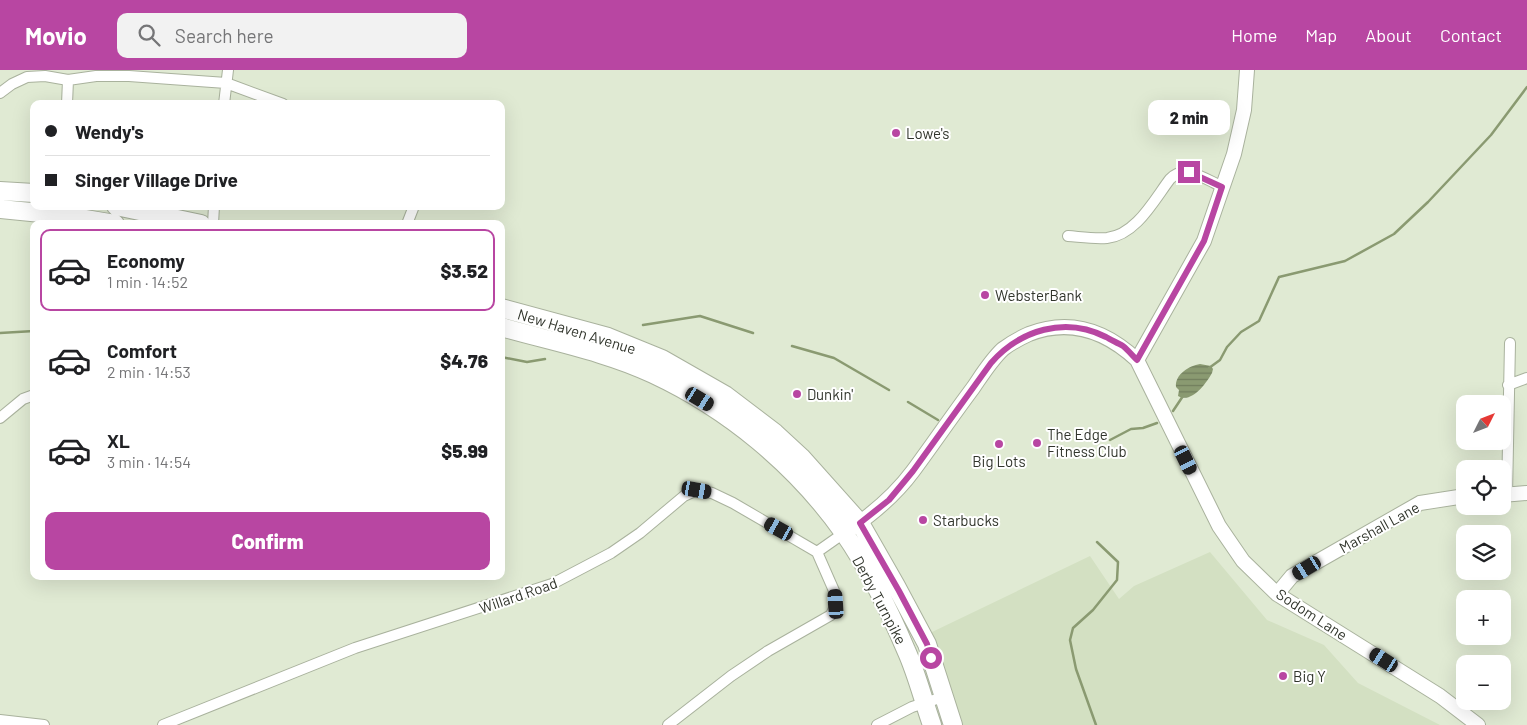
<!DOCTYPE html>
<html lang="en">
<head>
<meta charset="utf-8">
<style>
	body { margin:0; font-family:Barlow,sans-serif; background:#f2f2f2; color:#202124; height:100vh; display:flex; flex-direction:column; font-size:19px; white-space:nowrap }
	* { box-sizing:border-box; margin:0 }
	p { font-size:16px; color:#757577 }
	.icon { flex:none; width:28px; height:28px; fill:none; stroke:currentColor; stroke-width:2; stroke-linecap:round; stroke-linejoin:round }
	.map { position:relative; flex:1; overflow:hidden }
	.sheet { position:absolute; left:30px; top:150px; width:475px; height:360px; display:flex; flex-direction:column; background:#fff; border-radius:10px; box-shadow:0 5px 20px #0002 }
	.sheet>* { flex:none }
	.hud { position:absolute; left:30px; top:30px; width:475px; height:110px; border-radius:10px; box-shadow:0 5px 20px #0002; display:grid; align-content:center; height:110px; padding:0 15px; background:#fff }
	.needle { width:32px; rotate:48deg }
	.fabs { position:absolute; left:1456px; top:325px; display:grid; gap:10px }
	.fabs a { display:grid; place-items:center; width:55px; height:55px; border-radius:10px; background:#fff; box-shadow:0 5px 20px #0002; font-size:25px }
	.end { position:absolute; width:22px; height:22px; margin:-11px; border:6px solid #b846a2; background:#fff; box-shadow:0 0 0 2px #fff }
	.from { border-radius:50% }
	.bubble { position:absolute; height:35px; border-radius:10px; background:#fff; box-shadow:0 5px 20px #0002; font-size:16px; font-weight:800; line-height:35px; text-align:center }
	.car { position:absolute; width:15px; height:30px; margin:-15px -8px; border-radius:6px; box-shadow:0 0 4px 1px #0007; background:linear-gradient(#222 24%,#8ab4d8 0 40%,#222 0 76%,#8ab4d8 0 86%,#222 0) }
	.hud b { display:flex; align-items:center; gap:18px; height:48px; font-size:19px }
	.hud b+b { border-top:1px solid #e0e0e0 }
	.hud i { width:12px; height:12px; background:#202124 }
	ul { padding:9px 0 0; list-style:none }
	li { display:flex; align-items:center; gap:15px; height:82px; margin:0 10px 8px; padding:0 5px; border:2px solid transparent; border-radius:10px }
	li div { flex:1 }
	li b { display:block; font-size:19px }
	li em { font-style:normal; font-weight:800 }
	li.current { border-color:#b846a2 }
	li>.icon { width:45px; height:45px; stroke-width:1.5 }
	.action { display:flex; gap:10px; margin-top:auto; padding:10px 15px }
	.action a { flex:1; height:58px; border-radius:10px; background:#b846a2; color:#fff; font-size:20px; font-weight:800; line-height:58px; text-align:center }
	header { display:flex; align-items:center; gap:30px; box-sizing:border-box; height:70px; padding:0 25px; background:#b846a2; color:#fff }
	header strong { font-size:24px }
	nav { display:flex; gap:28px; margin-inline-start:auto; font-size:18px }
	.search { width:350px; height:45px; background:#f2f2f2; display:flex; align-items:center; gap:12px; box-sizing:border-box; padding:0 18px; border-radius:10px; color:#757577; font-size:19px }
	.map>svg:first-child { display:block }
	.built { fill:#d3e0c2 }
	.water { fill:url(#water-rules) }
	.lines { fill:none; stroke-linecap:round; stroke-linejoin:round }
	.stream { stroke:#8a9a71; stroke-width:2.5 }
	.street-casing { stroke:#a9b29d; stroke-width:12 }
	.secondary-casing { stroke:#a9b29d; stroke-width:16 }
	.highway-casing { stroke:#a9b29d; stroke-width:20 }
	.street { stroke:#fff; stroke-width:10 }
	.secondary { stroke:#fff; stroke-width:14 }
	.highway { stroke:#fff; stroke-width:18 }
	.route { stroke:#b846a2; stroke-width:6 }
	.poi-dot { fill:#b846a2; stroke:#fff; stroke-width:2 }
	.labels { text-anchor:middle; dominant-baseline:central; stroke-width:4; stroke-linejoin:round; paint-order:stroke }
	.poi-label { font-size:15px; fill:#31352c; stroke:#fff; text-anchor:start }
	.street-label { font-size:15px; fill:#31352c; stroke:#fff }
</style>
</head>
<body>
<header>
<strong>Movio</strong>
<div class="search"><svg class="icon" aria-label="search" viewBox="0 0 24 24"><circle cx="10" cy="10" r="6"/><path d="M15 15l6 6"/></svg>Search here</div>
<nav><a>Home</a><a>Map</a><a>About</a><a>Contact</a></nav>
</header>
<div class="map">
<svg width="1527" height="655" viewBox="0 0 1527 655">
	<defs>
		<pattern id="water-rules" width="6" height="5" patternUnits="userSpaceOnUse" patternTransform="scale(1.25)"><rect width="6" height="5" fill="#8a9a71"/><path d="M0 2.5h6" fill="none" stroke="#717e5d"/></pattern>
	</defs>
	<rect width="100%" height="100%" fill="#e0ead3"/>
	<path class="built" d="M1210 482 1267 550 1324 575 1358 613 1440 655H963L930 563 1090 486 1119 529 1134 516Z"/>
	<path class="water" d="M1200 294 1211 296 1213 299 1212 303C1206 314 1191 334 1178 326L1179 320 1176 317C1175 304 1189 296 1200 294Z"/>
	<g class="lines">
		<path class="stream" d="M643 255 700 246 753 263
			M0 263 34 261
			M792 276 834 288 889 320
			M501 287 527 292 545 289
			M1209 298 1220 290 1227 277 1241 262 1259 251 1279 207 1345 191 1394 164 1428 132 1491 65 1527 17
			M908 332 938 350
			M1173 341 1183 326
			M1110 370 1131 359 1143 358 1157 353
			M1096 655 1076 599 1070 570 1073 558 1093 540 1117 510 1118 492 1097 472"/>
		<g class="street-casing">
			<path id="street" d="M0 23 12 14 27 7 45 6 68 10 96 6H129L226 13 283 34
				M67 34 68 10
				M224 34 228 0
				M213 154 214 136
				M407 154 414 136
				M1068 166C1081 167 1094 169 1107 168 1136 165 1154 130 1170 109 1186 93 1206 110 1223 117
				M1508 315 1527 308
				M0 348 23 329 34 325
				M1507 425 1510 273
				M0 650 44 655
				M163 655 355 578 552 514 611 483 640 463 684 426 697 420 712 423 733 433 817 482 844 463
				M668 655 731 606 768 581 831 545 836 534 835 523 817 482
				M877 655 912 637 943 627"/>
		</g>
		<g class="secondary-casing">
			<path id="secondary" d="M1137 290 1204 171 1234 84 1244 40 1247 0
				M1502 425 1527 423
				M852 458C875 442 896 424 913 401 933 374 952 346 973 318 982 305 991 290 1003 279 1011 273 1020 268 1029 264 1070 248 1106 261 1137 290L1219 456 1243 491 1277 524 1440 626 1478 655
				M1277 524 1292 506 1420 433 1465 426"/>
		</g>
		<g class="highway-casing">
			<path id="highway" d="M0 121 34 123
				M116 136 201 154
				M0 139 61 145 115 154
				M501 238 608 267 662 289 725 325 775 363 801 387 860 453 896 516 927 574 953 655
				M501 257C550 271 607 282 653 304 728 339 796 395 844 463 869 499 889 540 906 580 917 604 923 630 932 655"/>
		</g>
		<use href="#street" class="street"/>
		<use href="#secondary" class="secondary"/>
		<use href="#highway" class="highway"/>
	</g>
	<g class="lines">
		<path class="route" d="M931 588 927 574 899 521 860 453 889 430 913 401 991 293C1020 260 1065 246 1106 267 1111 270 1118 273 1123 276 1128 280 1132 285 1137 290L1204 171 1222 117 1189 102"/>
	</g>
	<g class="poi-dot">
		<circle cx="896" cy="63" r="5"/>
		<circle cx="985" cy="225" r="5"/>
		<circle cx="797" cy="324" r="5"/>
		<circle cx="1037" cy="373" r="5"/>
		<circle cx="999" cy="374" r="5"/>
		<circle cx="923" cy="450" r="5"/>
		<circle cx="1283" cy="606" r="5"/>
	</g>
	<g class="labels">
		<g class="poi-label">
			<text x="906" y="63">Lowe's</text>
			<text x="995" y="225">WebsterBank</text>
			<text x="807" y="324">Dunkin'</text>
			<text x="1047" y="364">The Edge<tspan x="1047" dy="17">Fitness Club</tspan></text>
			<text x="999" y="391" text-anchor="middle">Big Lots</text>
			<text x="933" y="450">Starbucks</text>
			<text x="1293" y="606">Big Y</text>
		</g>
		<g class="street-label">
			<text transform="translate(577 261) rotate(17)">New Haven Avenue</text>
			<text transform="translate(1379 457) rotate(-29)">Marshall Lane</text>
			<text transform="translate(518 525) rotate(-19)">Willard Road</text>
			<text transform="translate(880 530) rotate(62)">Derby Turnpike</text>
			<text transform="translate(1312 544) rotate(33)">Sodom Lane</text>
		</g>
	</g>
</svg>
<div class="fabs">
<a><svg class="needle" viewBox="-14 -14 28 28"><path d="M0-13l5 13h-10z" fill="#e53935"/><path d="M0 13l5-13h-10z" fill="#757577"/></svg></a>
<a><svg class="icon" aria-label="locate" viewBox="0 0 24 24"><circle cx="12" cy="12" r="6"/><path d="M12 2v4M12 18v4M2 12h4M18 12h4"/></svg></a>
<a><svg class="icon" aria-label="layers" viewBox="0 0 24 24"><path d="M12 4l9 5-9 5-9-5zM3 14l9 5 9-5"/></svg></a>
<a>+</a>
<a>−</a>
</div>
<i class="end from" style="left:931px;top:588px"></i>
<i class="end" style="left:1189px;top:102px"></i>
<div class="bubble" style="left:1148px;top:30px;width:82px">2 min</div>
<i class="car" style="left:700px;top:329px;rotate:121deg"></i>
<i class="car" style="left:1186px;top:390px;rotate:154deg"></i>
<i class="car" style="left:697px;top:420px;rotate:100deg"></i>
<i class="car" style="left:779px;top:459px;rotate:299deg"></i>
<i class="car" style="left:1307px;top:498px;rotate:239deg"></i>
<i class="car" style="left:836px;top:534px;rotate:356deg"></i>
<i class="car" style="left:1384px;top:590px;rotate:302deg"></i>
<div class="hud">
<b><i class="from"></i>Wendy's</b>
<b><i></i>Singer Village Drive</b>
</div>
<section class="sheet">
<ul>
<li class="current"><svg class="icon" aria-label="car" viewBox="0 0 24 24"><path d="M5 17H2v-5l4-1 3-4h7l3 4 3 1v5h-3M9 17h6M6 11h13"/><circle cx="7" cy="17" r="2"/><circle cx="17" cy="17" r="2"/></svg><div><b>Economy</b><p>1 min · 14:52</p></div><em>$3.52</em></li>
<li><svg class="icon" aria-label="car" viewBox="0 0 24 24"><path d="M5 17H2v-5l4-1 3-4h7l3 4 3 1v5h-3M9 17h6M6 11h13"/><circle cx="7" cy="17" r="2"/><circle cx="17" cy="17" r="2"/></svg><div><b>Comfort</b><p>2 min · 14:53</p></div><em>$4.76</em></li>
<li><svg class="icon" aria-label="car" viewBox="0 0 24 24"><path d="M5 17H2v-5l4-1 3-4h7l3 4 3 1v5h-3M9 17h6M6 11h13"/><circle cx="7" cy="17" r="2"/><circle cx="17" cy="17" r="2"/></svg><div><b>XL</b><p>3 min · 14:54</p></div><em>$5.99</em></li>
</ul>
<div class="action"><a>Confirm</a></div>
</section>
</div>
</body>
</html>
